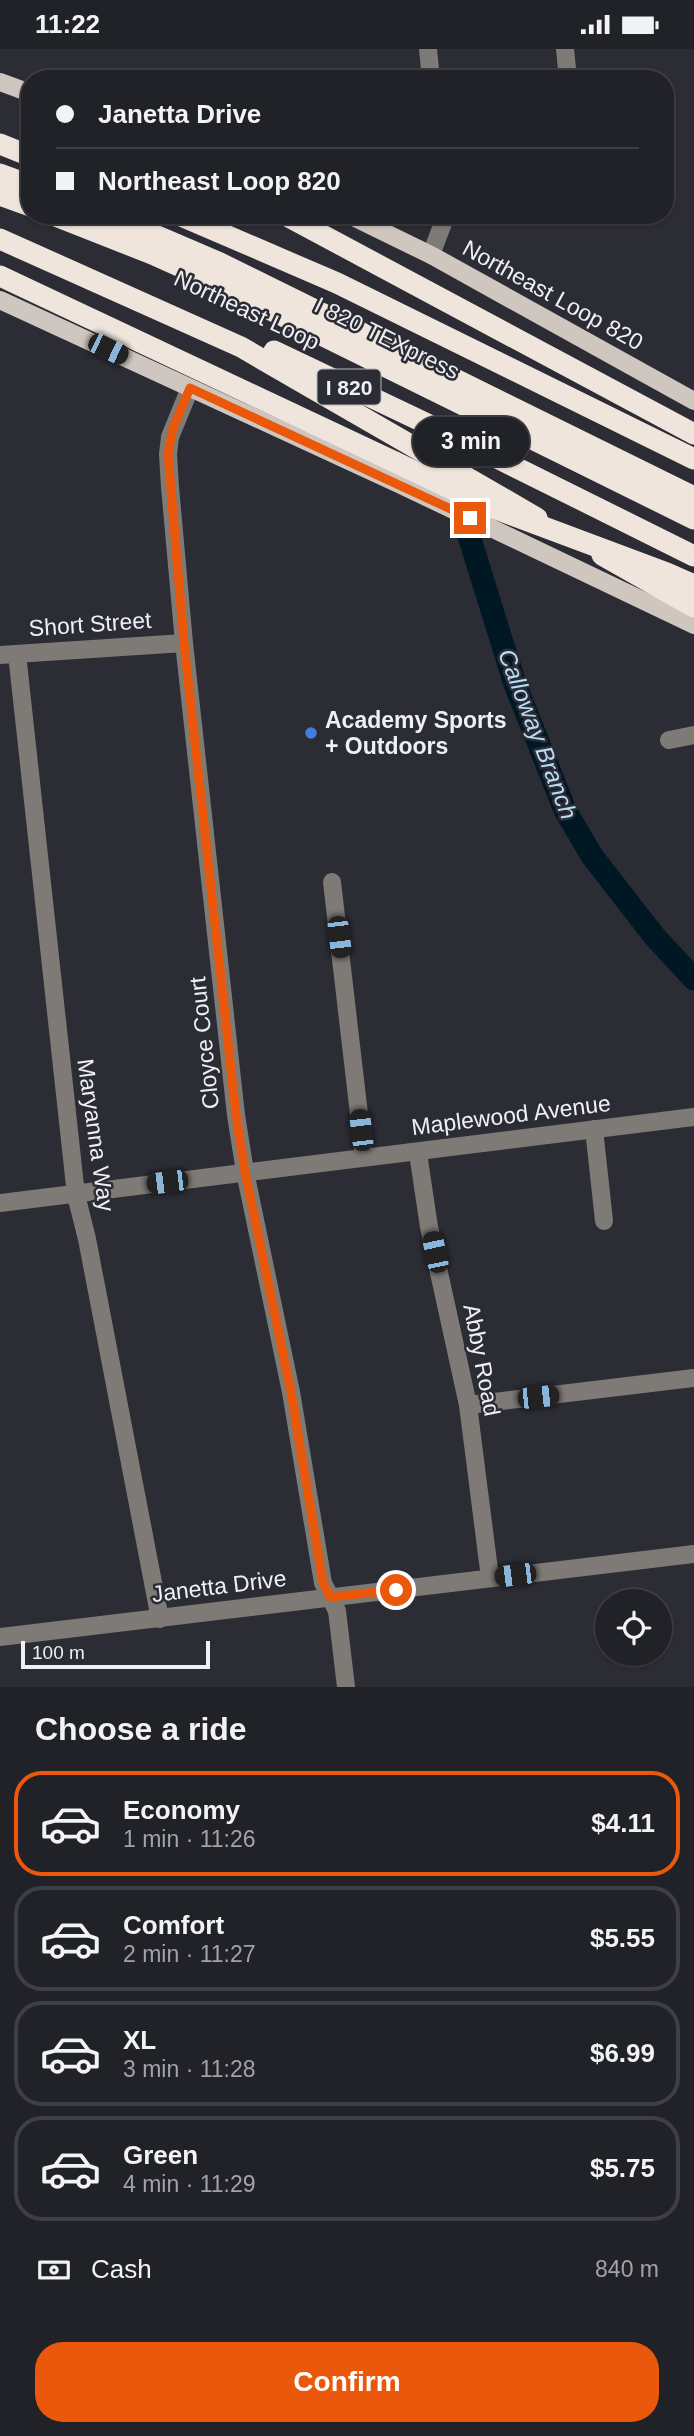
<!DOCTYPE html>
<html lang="en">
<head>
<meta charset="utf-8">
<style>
	body { margin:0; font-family:Helvetica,sans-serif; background:#292930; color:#f1f3f6; height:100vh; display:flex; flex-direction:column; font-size:26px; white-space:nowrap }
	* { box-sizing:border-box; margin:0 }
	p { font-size:23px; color:#a2a3a8 }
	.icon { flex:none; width:38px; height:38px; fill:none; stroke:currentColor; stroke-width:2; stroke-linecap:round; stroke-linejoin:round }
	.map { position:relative; height:1638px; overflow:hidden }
	.sheet { display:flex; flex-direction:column; background:#212128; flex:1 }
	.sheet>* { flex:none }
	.banner { position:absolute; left:21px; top:21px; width:653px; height:154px; border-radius:28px; box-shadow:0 2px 5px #0004,0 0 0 2px #3e3e45; display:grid; align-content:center; height:154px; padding:0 35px; background:#212128 }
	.controls { position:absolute; left:595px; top:1540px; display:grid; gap:14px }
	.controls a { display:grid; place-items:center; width:77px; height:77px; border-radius:50%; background:#212128; box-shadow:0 2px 5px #0004,0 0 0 2px #3e3e45; font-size:35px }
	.scale { position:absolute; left:21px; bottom:18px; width:189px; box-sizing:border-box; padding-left:7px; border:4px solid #eff0f6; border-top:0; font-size:19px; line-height:24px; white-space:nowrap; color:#eff0f6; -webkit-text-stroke:5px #2c2c35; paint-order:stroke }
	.end { position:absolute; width:32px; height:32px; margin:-16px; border:9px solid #ea580c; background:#fff; box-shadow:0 0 0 4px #fff }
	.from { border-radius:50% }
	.bubble { position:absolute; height:49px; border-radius:24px; background:#212128; box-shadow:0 2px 5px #0004,0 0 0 2px #3e3e45; font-size:23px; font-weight:600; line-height:49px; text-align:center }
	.car { position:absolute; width:21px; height:42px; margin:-21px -10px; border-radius:9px; box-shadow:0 0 5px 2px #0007; background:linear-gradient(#222 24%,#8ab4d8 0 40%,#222 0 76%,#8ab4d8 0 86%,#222 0) }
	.banner b { display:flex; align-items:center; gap:24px; height:66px; font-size:26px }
	.banner b+b { border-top:2px solid #3e3e45 }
	.banner i { width:18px; height:18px; background:#f1f3f6 }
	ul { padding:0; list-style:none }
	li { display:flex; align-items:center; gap:21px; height:105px; margin:0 14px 10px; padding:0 21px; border:4px solid #3e3e45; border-radius:28px }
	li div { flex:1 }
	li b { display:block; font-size:26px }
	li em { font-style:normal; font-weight:600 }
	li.active { border-color:#ea580c }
	li>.icon { width:63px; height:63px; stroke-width:1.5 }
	h2 { padding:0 35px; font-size:32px; line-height:84px }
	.pay { display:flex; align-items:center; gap:18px; height:77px; padding:0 35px; font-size:26px }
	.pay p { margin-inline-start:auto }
	.action { display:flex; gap:14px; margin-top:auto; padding:14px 35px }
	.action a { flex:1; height:80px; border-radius:28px; background:#ea580c; color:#fff; font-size:28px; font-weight:600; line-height:80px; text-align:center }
	.status { display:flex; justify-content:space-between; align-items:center; height:49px; padding:0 35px; background:#212128; direction:ltr }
	.status svg { height:19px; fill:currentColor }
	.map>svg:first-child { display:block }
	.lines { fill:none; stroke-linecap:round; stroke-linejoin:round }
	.river { stroke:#001724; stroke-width:23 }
	.minor { stroke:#7e7a76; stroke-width:18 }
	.major { stroke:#cfc7bf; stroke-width:18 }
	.highway { stroke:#efe5dc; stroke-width:21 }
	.highway-bridge { stroke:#efe5dc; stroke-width:21 }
	.route { stroke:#ea580c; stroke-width:9 }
	.shop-dot { fill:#3f7fe0; stroke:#2c2c35; stroke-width:2.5 }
	.labels { text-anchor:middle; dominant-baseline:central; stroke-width:5; stroke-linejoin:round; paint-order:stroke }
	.shield { fill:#2c2c35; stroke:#b4b5bc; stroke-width:2 }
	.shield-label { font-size:21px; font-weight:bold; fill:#eff0f6 }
	.street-label { font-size:23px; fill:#eff0f6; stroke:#2c2c35 }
	.poi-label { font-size:23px; font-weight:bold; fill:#eff0f6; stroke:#2c2c35; text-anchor:start }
	.water-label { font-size:24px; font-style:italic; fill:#b6ddf6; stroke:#2c2c35 }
</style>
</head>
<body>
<div class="status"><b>11:22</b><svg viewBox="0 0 49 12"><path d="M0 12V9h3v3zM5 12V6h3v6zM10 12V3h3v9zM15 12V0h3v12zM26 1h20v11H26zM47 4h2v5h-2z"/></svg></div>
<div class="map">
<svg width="694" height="1638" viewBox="0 0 694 1638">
	<rect width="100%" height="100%" fill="#2c2c35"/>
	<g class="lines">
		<path class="river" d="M469 487 515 635 565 761 592 807 655 888 694 930"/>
		<path class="minor" d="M428 0 431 30
			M565 0 568 30
			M431 206 446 166
			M190 339 170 388 168 405 170 438 184 594 236 1066 245 1123 291 1343 323 1534 337 1562 346 1638
			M17 605 76 1146 87 1190 160 1570
			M0 606 184 594
			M669 691 694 686
			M332 833 364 1108
			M594 1080 604 1172
			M418 1104 429 1178 468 1356 490 1529
			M0 1154 694 1068
			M468 1356 694 1329
			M0 1588 694 1505"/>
		<path class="major" d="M0 33 30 44
			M349 166 431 206 694 352
			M0 251 399 435 694 576"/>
		<path class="highway" d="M0 95 30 107
			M0 125 30 136
			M0 146 30 157
			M53 166 152 205 212 232 694 470
			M108 166 220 214 694 448
			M179 166 337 234 694 410
			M285 166 694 385
			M0 190 241 298 537 469
			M0 227 395 413
			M274 302 463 392 694 507
			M602 506 694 558"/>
		<path class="highway-bridge" d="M395 413 485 456 667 524 694 536"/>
	</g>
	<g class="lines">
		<path class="route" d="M396 1541 330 1548 323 1534 291 1343 245 1123 236 1066 184 594 168 405 173 379 190 339 470 469"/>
	</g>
	<circle class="shop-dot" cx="311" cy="684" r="7"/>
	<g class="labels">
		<rect class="shield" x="317.5" y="320.5" width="63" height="35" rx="5"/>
		<g class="shield-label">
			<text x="349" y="338">I 820</text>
		</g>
		<g class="street-label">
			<text transform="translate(553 246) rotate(29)">Northeast Loop 820</text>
			<text transform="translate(247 261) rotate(25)">Northeast Loop</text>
			<text transform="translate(387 289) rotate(26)">I 820 TEXpress</text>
			<text transform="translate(90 575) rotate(-4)">Short Street</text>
			<text transform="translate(204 994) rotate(-96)">Cloyce Court</text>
			<text transform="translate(511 1066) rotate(-7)">Maplewood Avenue</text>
			<text transform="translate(96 1086) rotate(82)">Maryanna Way</text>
			<text transform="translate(482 1311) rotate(79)">Abby Road</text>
			<text transform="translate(219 1537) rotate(-7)">Janetta Drive</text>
		</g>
		<g class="poi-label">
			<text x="325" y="671">Academy Sports<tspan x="325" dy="26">+ Outdoors</tspan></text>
		</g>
		<g class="water-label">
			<text transform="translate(538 685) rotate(69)">Calloway Branch</text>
		</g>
	</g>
</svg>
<div class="controls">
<a><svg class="icon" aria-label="locate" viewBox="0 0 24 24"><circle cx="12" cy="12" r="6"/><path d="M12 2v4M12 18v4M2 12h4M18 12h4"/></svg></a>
</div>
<div class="scale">100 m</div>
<i class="end from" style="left:396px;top:1541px"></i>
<i class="end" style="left:470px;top:469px"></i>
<div class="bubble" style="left:413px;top:368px;width:116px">3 min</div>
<i class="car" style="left:108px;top:300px;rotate:116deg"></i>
<i class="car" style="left:339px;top:888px;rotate:173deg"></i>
<i class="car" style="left:361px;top:1081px;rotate:353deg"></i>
<i class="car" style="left:167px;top:1133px;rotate:263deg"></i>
<i class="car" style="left:435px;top:1203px;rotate:348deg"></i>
<i class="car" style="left:538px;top:1348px;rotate:84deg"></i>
<i class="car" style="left:515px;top:1526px;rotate:263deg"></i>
<div class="banner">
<b><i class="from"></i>Janetta Drive</b>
<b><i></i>Northeast Loop 820</b>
</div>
</div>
<section class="sheet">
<h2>Choose a ride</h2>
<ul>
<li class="active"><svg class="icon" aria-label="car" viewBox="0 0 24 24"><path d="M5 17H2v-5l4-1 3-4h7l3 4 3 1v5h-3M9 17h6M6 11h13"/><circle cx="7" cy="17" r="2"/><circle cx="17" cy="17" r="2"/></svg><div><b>Economy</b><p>1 min · 11:26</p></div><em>$4.11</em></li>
<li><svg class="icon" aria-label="car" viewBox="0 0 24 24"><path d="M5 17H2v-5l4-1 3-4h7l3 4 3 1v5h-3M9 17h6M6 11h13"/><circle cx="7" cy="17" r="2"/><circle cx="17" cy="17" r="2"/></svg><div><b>Comfort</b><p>2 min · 11:27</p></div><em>$5.55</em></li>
<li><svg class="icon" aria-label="car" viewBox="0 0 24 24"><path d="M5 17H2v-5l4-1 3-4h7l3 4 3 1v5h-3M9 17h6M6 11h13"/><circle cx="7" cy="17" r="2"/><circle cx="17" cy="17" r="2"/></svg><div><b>XL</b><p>3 min · 11:28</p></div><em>$6.99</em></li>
<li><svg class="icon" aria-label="car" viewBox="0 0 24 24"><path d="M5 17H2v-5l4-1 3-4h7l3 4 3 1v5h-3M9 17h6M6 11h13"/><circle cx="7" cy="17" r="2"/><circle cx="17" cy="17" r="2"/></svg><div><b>Green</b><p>4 min · 11:29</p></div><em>$5.75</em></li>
</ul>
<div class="pay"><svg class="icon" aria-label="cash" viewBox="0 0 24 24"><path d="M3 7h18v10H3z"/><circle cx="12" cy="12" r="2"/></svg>Cash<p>840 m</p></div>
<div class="action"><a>Confirm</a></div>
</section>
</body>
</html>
